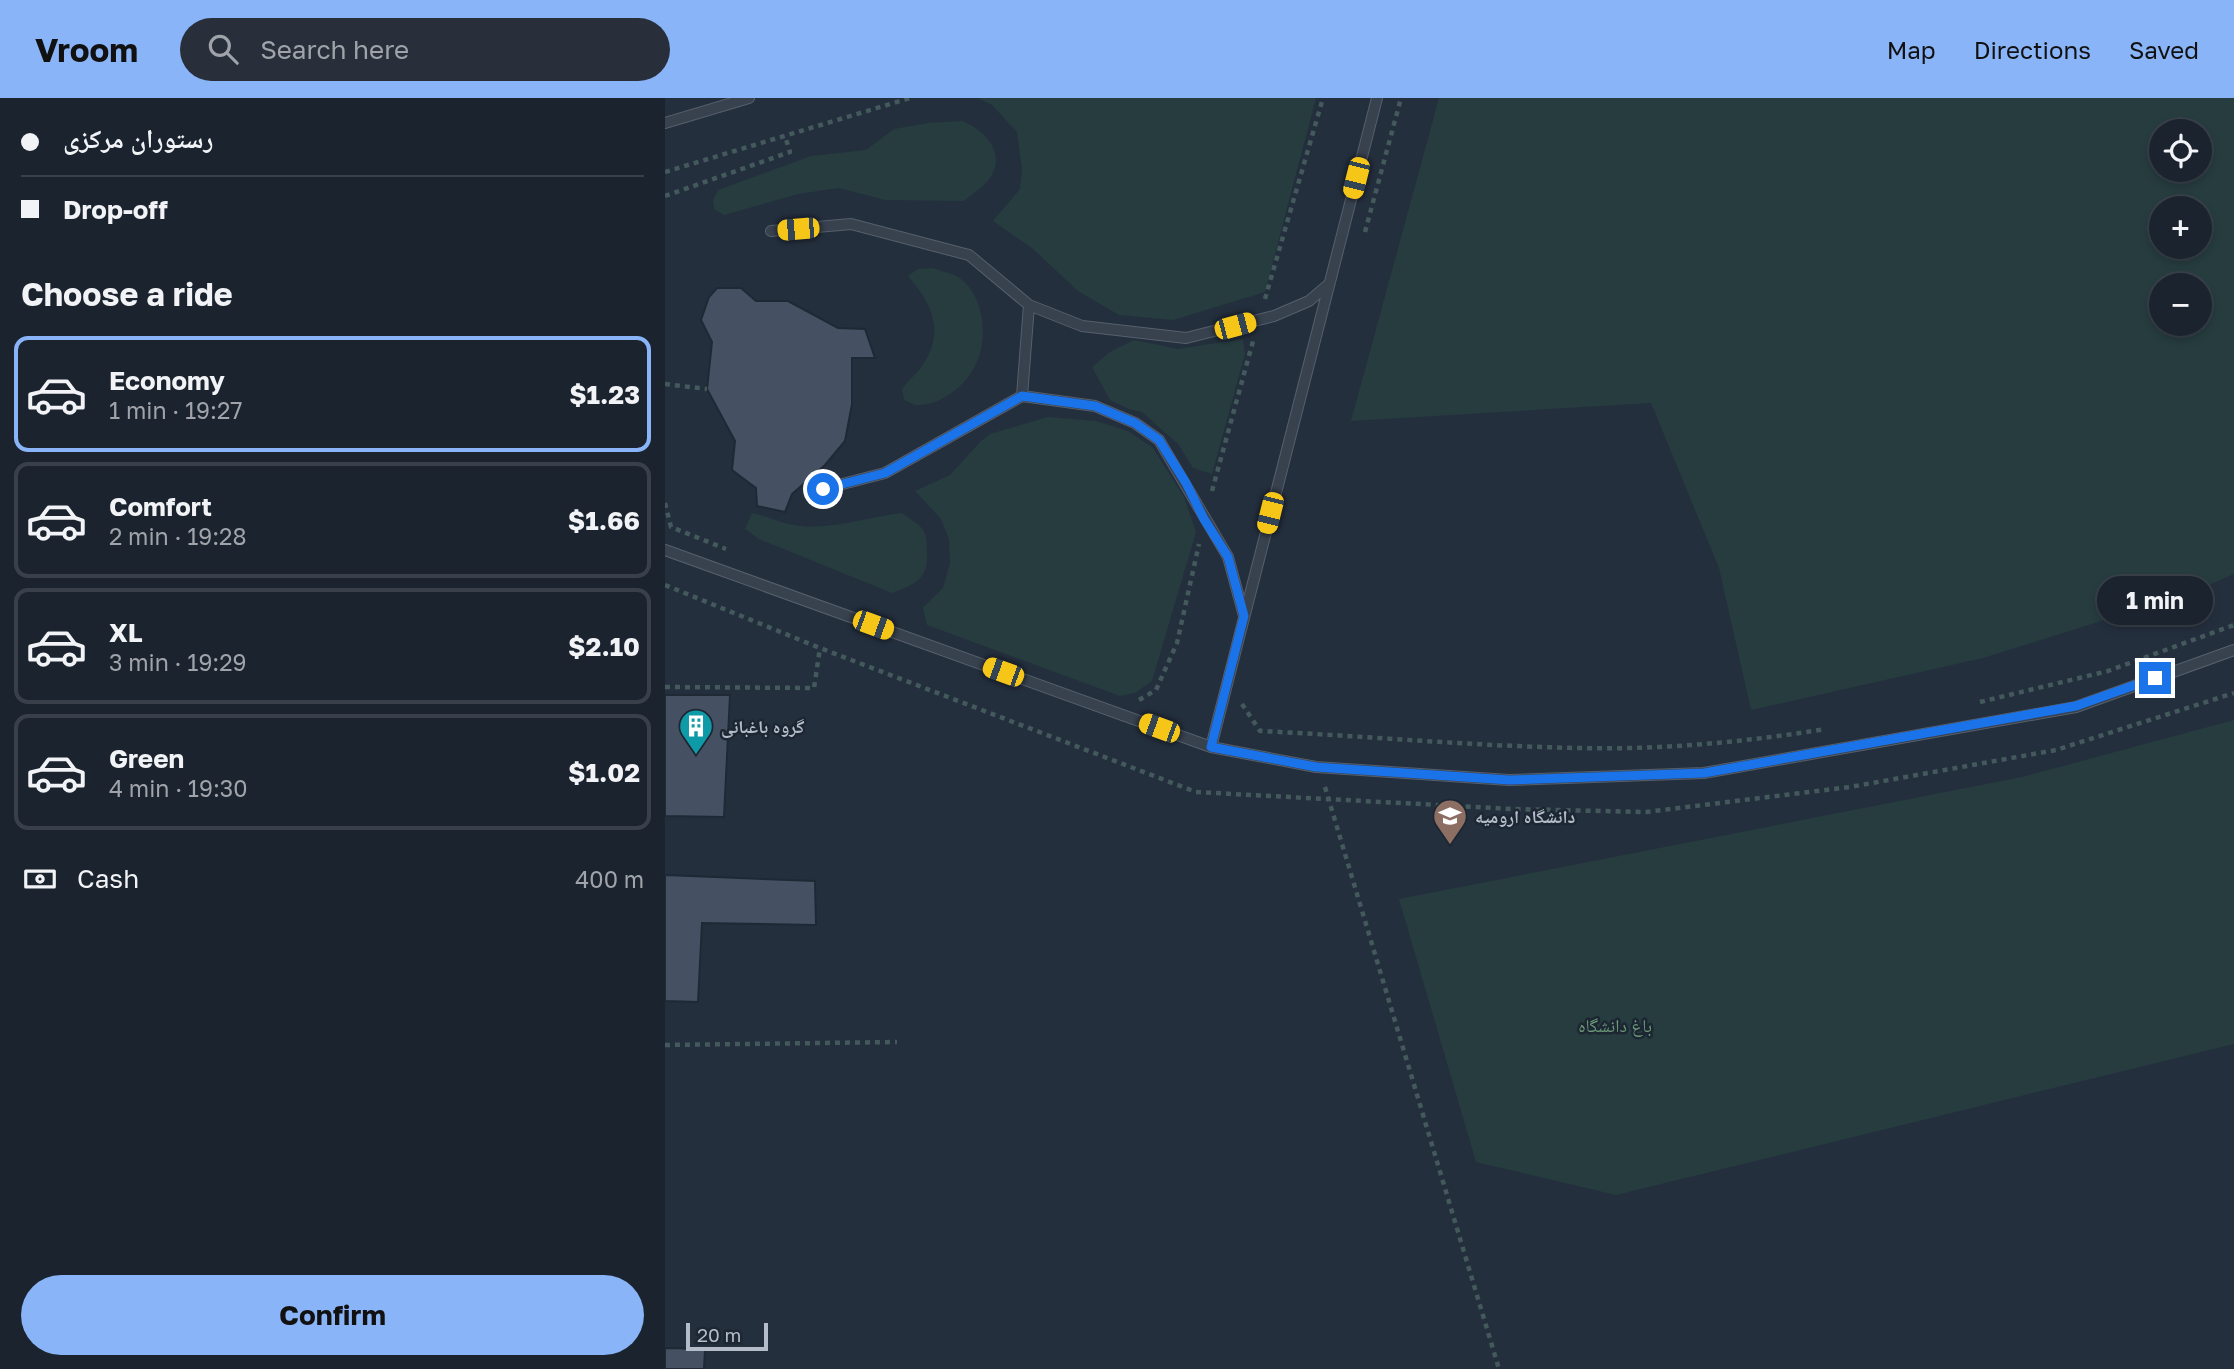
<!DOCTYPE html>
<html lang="en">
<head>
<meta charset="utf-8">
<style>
	body { margin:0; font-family:"Golos Text","Noto Naskh Arabic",sans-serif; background:#282f3a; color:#f1f3f6; height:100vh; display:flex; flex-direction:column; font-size:26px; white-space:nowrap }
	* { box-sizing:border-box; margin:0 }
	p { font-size:23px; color:#a0a4aa }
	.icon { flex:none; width:38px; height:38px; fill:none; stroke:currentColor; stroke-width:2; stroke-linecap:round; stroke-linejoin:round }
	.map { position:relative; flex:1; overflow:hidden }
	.panel { display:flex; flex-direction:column; background:#1b232e; width:665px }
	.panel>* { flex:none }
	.top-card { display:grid; align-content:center; height:154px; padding:0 21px; background:#1b232e }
	.buttons { position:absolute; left:1484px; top:21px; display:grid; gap:14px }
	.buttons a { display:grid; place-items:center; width:63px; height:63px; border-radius:50%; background:#1b232e; box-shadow:0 4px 10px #0003,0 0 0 2px #39404a; font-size:35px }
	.scale { position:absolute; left:21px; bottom:18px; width:82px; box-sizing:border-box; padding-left:7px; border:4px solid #b4bcc9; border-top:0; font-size:19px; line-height:24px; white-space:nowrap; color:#b4bcc9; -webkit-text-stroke:5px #1d2633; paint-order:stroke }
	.end { position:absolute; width:32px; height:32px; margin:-16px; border:9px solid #1a73e8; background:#fff; box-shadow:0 0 0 4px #fff }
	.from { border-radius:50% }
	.bubble { position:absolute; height:49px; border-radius:24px; background:#1b232e; box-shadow:0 4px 10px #0003,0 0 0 2px #39404a; font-size:23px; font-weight:700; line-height:49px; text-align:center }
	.car { position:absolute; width:21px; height:42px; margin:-21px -10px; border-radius:9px; box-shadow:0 0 5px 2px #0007; background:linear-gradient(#f5c518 24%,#345 0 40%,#f5c518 0 76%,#345 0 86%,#f5c518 0) }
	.top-card b { display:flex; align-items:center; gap:24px; height:66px; font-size:26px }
	.top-card b+b { border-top:2px solid #39404a }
	.top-card i { width:18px; height:18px; background:#f1f3f6 }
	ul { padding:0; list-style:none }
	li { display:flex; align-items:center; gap:21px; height:116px; margin:0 14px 10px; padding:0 7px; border:4px solid #39404a; border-radius:14px }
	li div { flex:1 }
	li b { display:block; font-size:26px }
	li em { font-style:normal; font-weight:700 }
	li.on { border-color:#8ab4f8 }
	li>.icon { width:63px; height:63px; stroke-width:1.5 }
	h2 { padding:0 21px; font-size:32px; line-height:84px }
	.pay { display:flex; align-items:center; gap:18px; height:77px; padding:0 21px; font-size:26px }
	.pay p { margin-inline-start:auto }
	.cta { display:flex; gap:14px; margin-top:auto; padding:14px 21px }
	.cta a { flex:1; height:80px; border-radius:42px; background:#8ab4f8; color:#111; font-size:28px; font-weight:700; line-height:80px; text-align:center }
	header { display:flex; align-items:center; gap:42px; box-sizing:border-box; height:98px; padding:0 35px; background:#8ab4f8; color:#111 }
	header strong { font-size:33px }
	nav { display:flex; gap:38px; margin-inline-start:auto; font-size:24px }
	.search { width:490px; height:63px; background:#282f3a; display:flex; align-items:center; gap:18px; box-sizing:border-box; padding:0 24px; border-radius:38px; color:#a0a4aa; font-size:26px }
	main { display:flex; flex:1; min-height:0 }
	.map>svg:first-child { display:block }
	.green { fill:#263c3f; fill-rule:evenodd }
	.building { fill:#455162; stroke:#1f2835; stroke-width:2 }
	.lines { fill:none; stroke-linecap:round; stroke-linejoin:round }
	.lane-casing { stroke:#565f6c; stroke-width:12 }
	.path { stroke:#44595c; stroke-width:4.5; stroke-dasharray:5 5; stroke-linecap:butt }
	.lane { stroke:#38414e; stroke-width:10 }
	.route { stroke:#1a73e8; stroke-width:9 }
	.labels { text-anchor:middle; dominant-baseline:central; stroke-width:5; stroke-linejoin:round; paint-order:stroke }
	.poi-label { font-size:18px; font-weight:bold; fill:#b4bcc9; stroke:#1d2633; text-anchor:start }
	.park-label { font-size:18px; fill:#6b9a76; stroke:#1d2633 }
</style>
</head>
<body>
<header>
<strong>Vroom</strong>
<div class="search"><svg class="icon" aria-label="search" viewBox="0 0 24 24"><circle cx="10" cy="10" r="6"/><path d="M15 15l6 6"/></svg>Search here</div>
<nav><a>Map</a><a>Directions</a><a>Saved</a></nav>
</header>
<main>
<section class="panel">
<div class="top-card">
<b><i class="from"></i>رستوران مرکزی</b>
<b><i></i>Drop-off</b>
</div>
<h2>Choose a ride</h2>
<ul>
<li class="on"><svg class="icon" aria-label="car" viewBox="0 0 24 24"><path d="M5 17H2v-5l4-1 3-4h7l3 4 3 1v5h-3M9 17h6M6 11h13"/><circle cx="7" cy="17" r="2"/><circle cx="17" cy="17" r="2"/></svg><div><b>Economy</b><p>1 min · 19:27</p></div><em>$1.23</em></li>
<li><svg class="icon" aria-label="car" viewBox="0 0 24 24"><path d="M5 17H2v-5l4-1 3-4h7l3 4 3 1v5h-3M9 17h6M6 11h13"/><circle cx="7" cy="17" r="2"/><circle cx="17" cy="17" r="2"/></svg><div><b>Comfort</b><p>2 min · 19:28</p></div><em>$1.66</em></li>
<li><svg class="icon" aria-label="car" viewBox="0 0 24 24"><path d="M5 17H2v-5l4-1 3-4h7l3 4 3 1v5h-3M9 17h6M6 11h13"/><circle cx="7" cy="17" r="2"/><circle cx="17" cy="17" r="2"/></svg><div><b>XL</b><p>3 min · 19:29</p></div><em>$2.10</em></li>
<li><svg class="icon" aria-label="car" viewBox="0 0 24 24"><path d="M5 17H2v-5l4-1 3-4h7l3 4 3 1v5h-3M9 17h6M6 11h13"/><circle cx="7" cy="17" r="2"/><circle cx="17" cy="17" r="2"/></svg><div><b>Green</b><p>4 min · 19:30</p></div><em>$1.02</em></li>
</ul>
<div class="pay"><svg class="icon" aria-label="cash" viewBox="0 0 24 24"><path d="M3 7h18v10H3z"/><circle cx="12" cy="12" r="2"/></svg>Cash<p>400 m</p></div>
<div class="cta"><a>Confirm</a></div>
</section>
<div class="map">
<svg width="1569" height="1271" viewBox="0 0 1569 1271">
	<rect width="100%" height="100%" fill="#242f3e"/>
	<path class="green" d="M313 0H651L600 194 508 222 454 217 413 193 368 151 328 123 355 91 357 71 352 34 327 7Z
		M774 0H1569V476L1522 496 1318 560 1086 612 1054 470 986 305 686 323ZM1496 33H1535V72H1496ZM1496 110H1535V149H1496ZM1496 187H1535V226H1496Z
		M297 23C320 32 342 55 325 80 319 89 307 96 299 103L220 102 174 90 133 96 59 117 49 111 48 102 53 92 146 58 201 52 229 31 263 25Z
		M268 170C275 173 286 175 293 179 320 196 324 242 310 268 301 287 276 307 254 307 250 308 244 304 239 302L237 291C244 281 253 275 259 265 280 233 266 204 243 178L253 171Z
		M578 241 580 256 547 376 528 370 513 346 477 314 464 311 445 302 427 269 445 254 469 242 513 251Z
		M383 319 431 323 463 333 488 350 519 399 531 434 487 583 470 595 455 598 262 527 258 510 278 490 285 465 284 441 276 421 250 393 285 377 316 343 325 336Z
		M87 415C102 418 115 425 129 427 165 433 202 419 237 415 243 420 255 426 258 432 262 438 262 447 262 454 264 481 250 486 227 495L94 441 80 431Z
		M1569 622V946L951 1097 811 1064 734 801 1357 679Z"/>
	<path class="building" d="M52 190H76L91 203H123L173 230 200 231 210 260H187V306L180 343 160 367 127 396 120 414 92 408 91 390 67 372 70 343 42 291 47 244 36 222 44 199Z
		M0 597H65L59 719 0 718Z
		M0 777 150 783 151 827 37 825 33 904 0 903Z
		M0 1250 40 1251 39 1271H0Z"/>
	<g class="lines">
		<g class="lane-casing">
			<path id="lane" d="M0 25 84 0
				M106 133 186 126 304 157 364 207
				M158 391 220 375 357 298
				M0 452 546 649 651 669 844 682 1039 675 1411 609 1569 552
				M579 518 563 459 494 342 470 325 430 308 357 298 364 207 417 228 521 240 609 218 644 203 664 186
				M546 649 712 0"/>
		</g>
		<path class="path" d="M0 74 245 0
			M0 98 125 54 120 38
			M700 134 736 0
			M600 201 658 0
			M0 286 42 291
			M547 393 588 243
			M0 405 6 429 61 451
			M0 487 155 550 531 694 847 711 981 714 1185 689 1391 652 1569 595
			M0 589 149 590 155 550
			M474 602 491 592 512 545 534 446
			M1315 604 1443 573 1569 527
			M577 606 595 633C701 638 807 648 913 650 996 652 1080 644 1161 631
			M660 689 834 1271
			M0 947 232 944"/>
		<use href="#lane" class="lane"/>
	</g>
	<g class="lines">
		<path class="route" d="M158 391 220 375 357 298 430 308 470 325 494 342 521 385 539 421 563 459 579 518 546 649 651 669 844 682 1039 675 1411 608 1490 580"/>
	</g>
	<defs>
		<g id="building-pin" transform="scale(1.75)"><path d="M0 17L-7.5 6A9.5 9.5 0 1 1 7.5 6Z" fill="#0f9aa8" stroke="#1d2633"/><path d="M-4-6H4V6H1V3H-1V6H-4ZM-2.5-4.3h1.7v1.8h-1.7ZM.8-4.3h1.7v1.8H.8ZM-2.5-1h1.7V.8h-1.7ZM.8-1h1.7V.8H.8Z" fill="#fff"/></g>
		<g id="university-pin" transform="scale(1.75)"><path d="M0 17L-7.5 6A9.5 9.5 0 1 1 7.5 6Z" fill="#8d6e63" stroke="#1d2633"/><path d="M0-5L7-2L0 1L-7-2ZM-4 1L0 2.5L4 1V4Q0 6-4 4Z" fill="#fff"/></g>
	</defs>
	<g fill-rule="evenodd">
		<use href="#building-pin" x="31" y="628"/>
		<use href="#university-pin" x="785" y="718"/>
	</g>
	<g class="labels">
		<g class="poi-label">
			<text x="56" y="628">گروه باغبانی</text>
			<text x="810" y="718">دانشگاه ارومیه</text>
		</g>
		<g class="park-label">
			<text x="950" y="927">باغ دانشگاه</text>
		</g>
	</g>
</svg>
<div class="buttons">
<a><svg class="icon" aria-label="locate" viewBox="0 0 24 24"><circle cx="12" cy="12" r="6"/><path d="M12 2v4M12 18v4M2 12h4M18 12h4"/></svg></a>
<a>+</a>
<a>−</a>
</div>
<div class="scale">20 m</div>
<i class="end from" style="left:158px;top:391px"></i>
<i class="end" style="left:1490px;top:580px"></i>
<div class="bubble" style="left:1432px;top:478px;width:116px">1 min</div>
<i class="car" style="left:691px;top:80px;rotate:194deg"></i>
<i class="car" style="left:133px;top:131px;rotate:265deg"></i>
<i class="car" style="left:570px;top:228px;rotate:75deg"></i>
<i class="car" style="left:605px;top:415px;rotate:194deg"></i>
<i class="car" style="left:208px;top:527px;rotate:110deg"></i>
<i class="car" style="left:338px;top:574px;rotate:290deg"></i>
<i class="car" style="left:494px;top:630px;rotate:290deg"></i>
</div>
</main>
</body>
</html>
